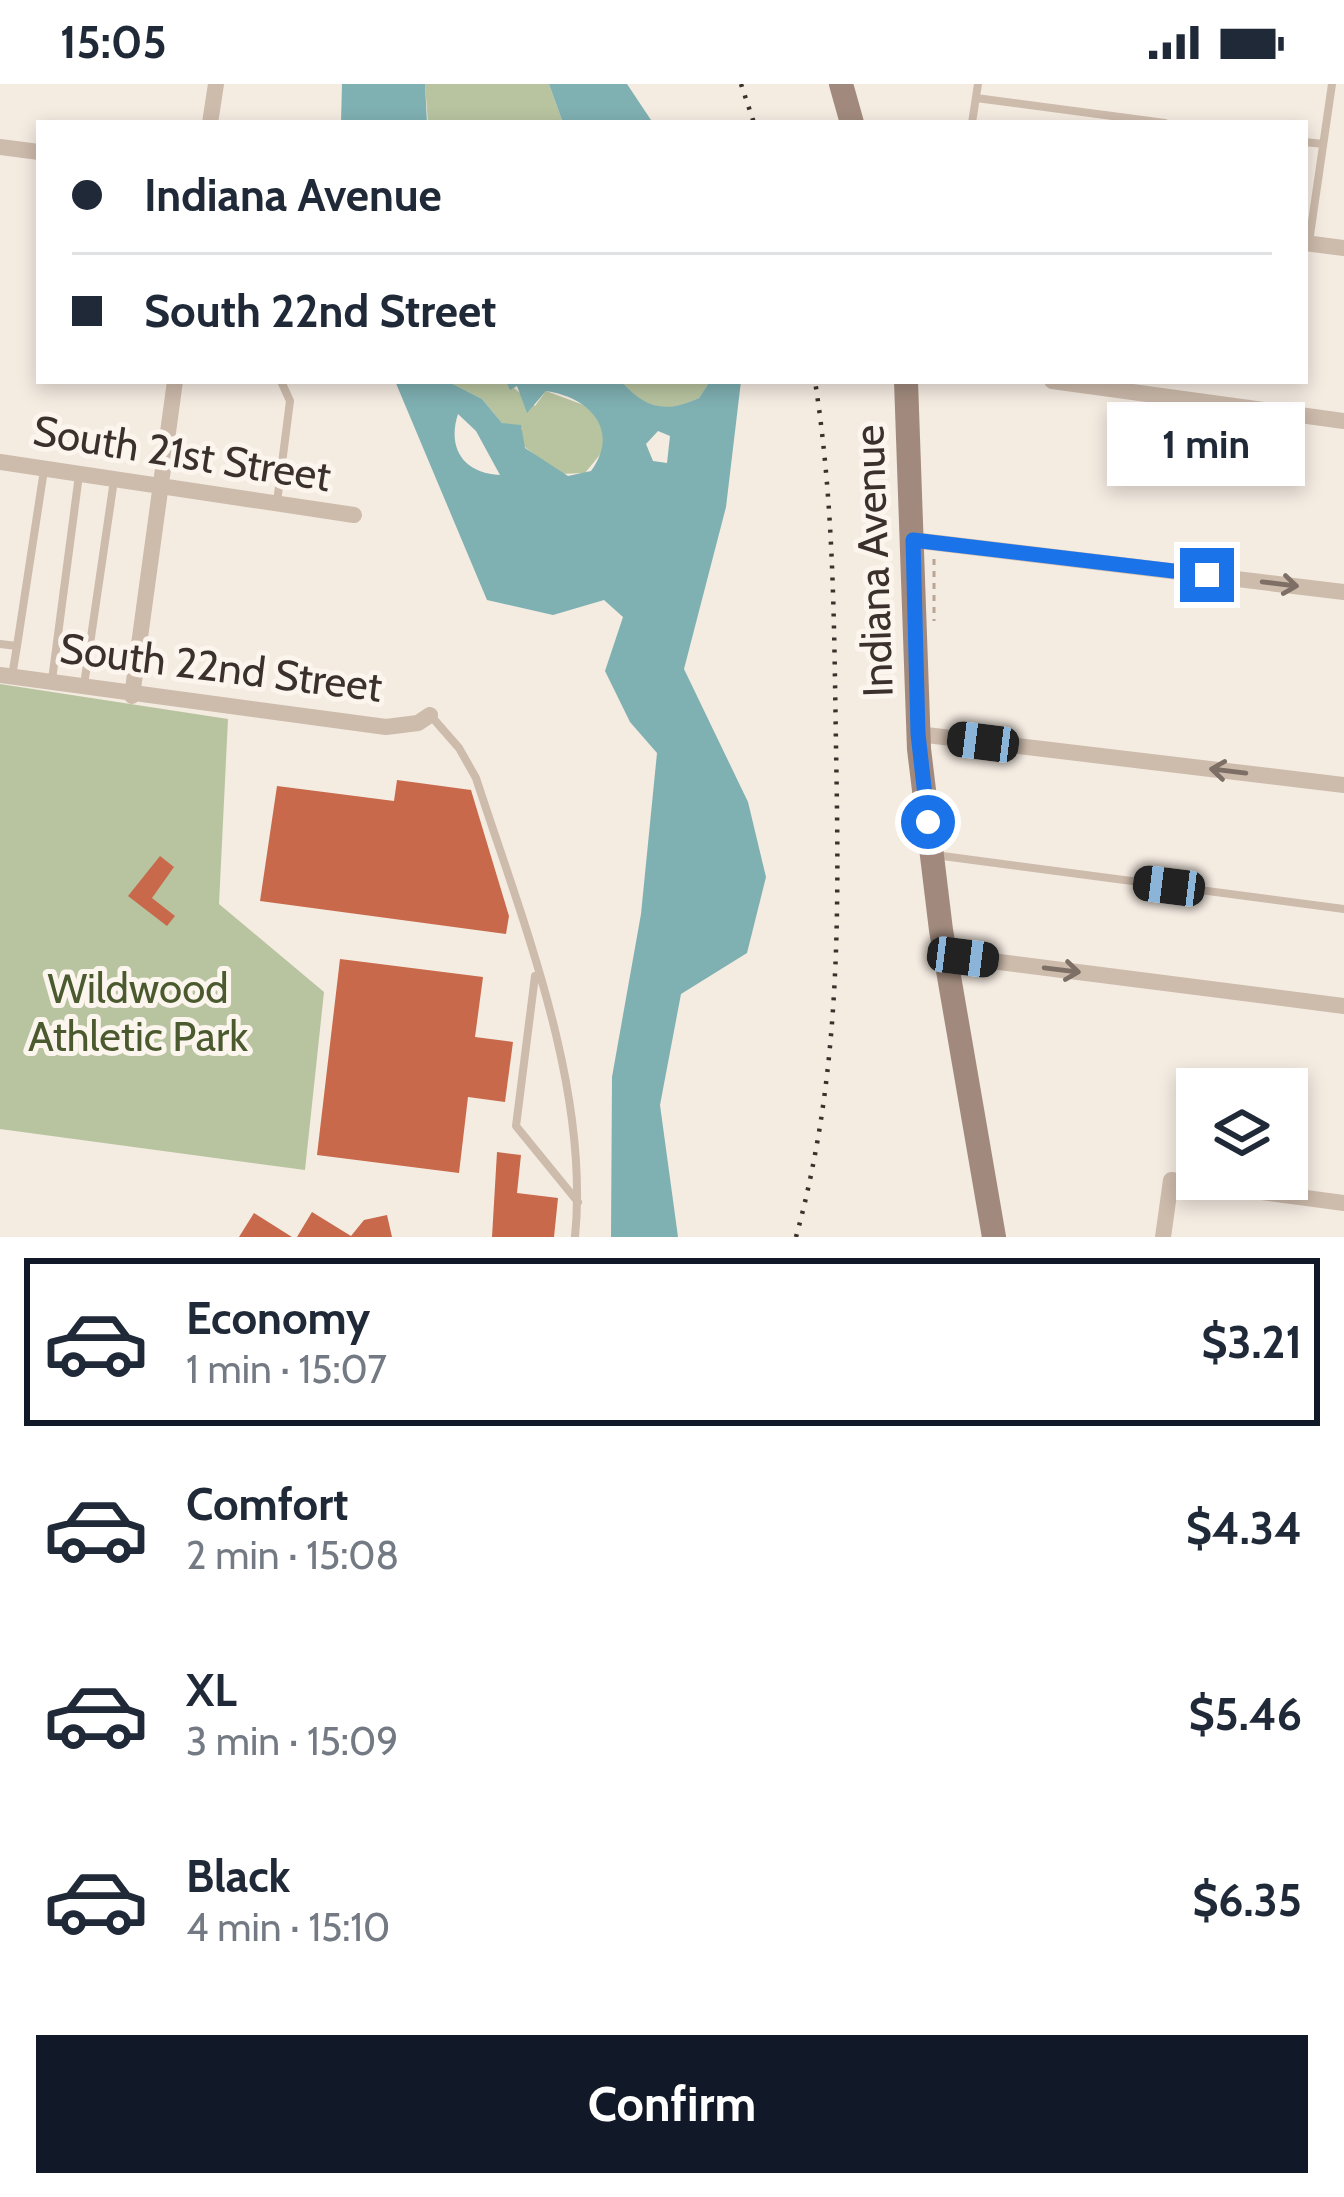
<!DOCTYPE html>
<html lang="en">
<head>
<meta charset="utf-8">
<style>
	body { margin:0; font-family:Cabin,sans-serif; background:#f2f2f3; color:#1f2937; height:100vh; display:flex; flex-direction:column; font-size:45px; white-space:nowrap }
	* { box-sizing:border-box; margin:0 }
	p { font-size:39px; color:#747a83 }
	.icon { flex:none; width:66px; height:66px; fill:none; stroke:currentColor; stroke-width:2; stroke-linecap:round; stroke-linejoin:round }
	.map { position:relative; height:1153px; overflow:hidden }
	.panel { display:flex; flex-direction:column; background:#fff; flex:1 }
	.panel>* { flex:none }
	.top-card { position:absolute; left:36px; top:36px; width:1272px; height:264px; border-radius:0px; box-shadow:0 6px 18px #0003; display:grid; align-content:center; height:264px; padding:0 36px; background:#fff }
	.buttons { position:absolute; left:1176px; top:984px; display:grid; gap:24px }
	.buttons a { display:grid; place-items:center; width:132px; height:132px; border-radius:0px; background:#fff; box-shadow:0 6px 18px #0003; font-size:60px }
	.end { position:absolute; width:54px; height:54px; margin:-27px; border:15px solid #1a73e8; background:#fff; box-shadow:0 0 0 6px #fff }
	.from { border-radius:50% }
	.bubble { position:absolute; height:84px; border-radius:0px; background:#fff; box-shadow:0 6px 18px #0003; font-size:39px; font-weight:700; line-height:84px; text-align:center }
	.car { position:absolute; width:36px; height:72px; margin:-36px -18px; border-radius:15px; box-shadow:0 0 9px 3px #0007; background:linear-gradient(#222 24%,#8ab4d8 0 40%,#222 0 76%,#8ab4d8 0 86%,#222 0) }
	.top-card b { display:flex; align-items:center; gap:42px; height:114px; font-size:45px }
	.top-card b+b { border-top:3px solid #e0e1e3 }
	.top-card i { width:30px; height:30px; background:#1f2937 }
	ul { padding:21px 0 0; list-style:none }
	li { display:flex; align-items:center; gap:36px; height:168px; margin:0 24px 18px; padding:0 12px; border:6px solid transparent; border-radius:0px }
	li div { flex:1 }
	li b { display:block; font-size:45px }
	li em { font-style:normal; font-weight:700 }
	li.selected { border-color:#111827 }
	li>.icon { width:108px; height:108px; stroke-width:1.5 }
	.action { display:flex; gap:24px; margin-top:auto; padding:24px 36px }
	.action a { flex:1; height:138px; border-radius:0px; background:#111827; color:#fff; font-size:48px; font-weight:700; line-height:138px; text-align:center }
	.status { display:flex; justify-content:space-between; align-items:center; height:84px; padding:0 60px; background:#fff; direction:ltr }
	.status svg { height:33px; fill:currentColor }
	.map>svg:first-child { display:block }
	.green { fill:#b8c4a0 }
	.water { fill:#7fb0b2; fill-rule:evenodd }
	.building { fill:#c8694b }
	.lines { fill:none; stroke-linecap:round; stroke-linejoin:round }
	.path { stroke:#b9a596; stroke-width:3; stroke-dasharray:6 6; stroke-linecap:butt }
	.lane { stroke:#cdbbac; stroke-width:8 }
	.street { stroke:#cdbbac; stroke-width:16 }
	.secondary { stroke:#a18a7d; stroke-width:24 }
	.rail { stroke:#3b302b; stroke-width:4.5; stroke-dasharray:3 9; stroke-linecap:butt }
	.oneway { stroke:#7d6f65 }
	.route { stroke:#1a73e8; stroke-width:15 }
	.labels { text-anchor:middle; dominant-baseline:central; stroke-width:10; stroke-linejoin:round; paint-order:stroke }
	.street-label { font-size:42px; fill:#3b302b; stroke:#fbf5ee }
	.park-label { font-size:42px; fill:#4a5a2e; stroke:#fbf5ee }
</style>
</head>
<body>
<div class="status"><b>15:05</b><svg viewBox="0 0 49 12"><path d="M0 12V9h3v3zM5 12V6h3v6zM10 12V3h3v9zM15 12V0h3v12zM26 1h20v11H26zM47 4h2v5h-2z"/></svg></div>
<div class="map">
<svg width="1344" height="1153" viewBox="0 0 1344 1153">
	<rect width="100%" height="100%" fill="#f4ebe1"/>
	<path class="green" d="M425 0H549L563 39H428Z
		M447 297H506L535 322 546 307 589 323 604 345 603 367 585 389 559 390 521 360 522 344 502 339 482 315Z
		M621 297H710L699 314C666 330 645 325 621 297Z
		M0 600 228 635 219 820 324 908 305 1086 0 1045Z"/>
	<path class="water" d="M342 0H425L427 39H341Z
		M549 0H627L653 39H563Z
		M395 297H447L482 315 502 339 521 341 525 364 568 392 591 387C621 346 589 313 546 307L527 329 517 302 510 306 506 297H621C645 324 665 330 699 314L710 297H741L726 423 684 585 748 718 766 793 747 869 681 910 660 1021 678 1153H611L612 993 641 830 657 669 630 638 605 587 623 533 604 516 553 531 487 516ZM458 330 476 347 500 391C463 389 447 364 458 330ZM658 347 670 352 667 379 653 377 646 360Z"/>
	<path class="building" d="M397 696 471 706 509 832 506 850 260 817 277 702 394 717Z
		M160 772 174 783 152 814 175 832 167 842 128 812Z
		M340 875 483 893 475 953 513 958 505 1018 468 1013 459 1089 317 1071Z
		M497 1068 521 1071 517 1109 558 1114 554 1153H492Z
		M312 1128 351 1152 364 1136 387 1131 392 1153H297Z
		M254 1129 292 1153H239Z"/>
	<g class="lines">
		<path class="path" d="M934 475V537"/>
		<path class="lane" d="M976 14 1165 39
			M972 39 978 0
			M1305 58 1323 60
			M1309 158 1332 0
			M277 418 290 317 281 297
			M0 560 17 562 12 592
			M17 562 44 386
			M52 596 79 391
			M84 601 114 396
			M431 632 459 664 476 694C522 836 590 1003 575 1153
			M935 771 1344 825
			M535 892 516 1042 578 1118"/>
		<path class="street" d="M210 39 216 0
			M0 63 39 68
			M1305 159 1344 164
			M1052 297 1344 337
			M0 378 354 431
			M913 456 1344 508
			M0 591 386 643 418 639 430 631
			M132 612 175 297
			M918 650 1344 701
			M945 871 1344 922
			M1163 1153 1171 1096 1344 1119"/>
		<path class="secondary" d="M841 0 852 39
			M906 297 919 665 941 846 994 1153"/>
		<path class="rail" d="M741 0 754 39
			M796 1153C841 990 839 830 836 662 834 539 834 419 815 297"/>
	</g>
	<defs><path id="oneway-shaft" d="M-6 0H5M1.5-3L5.5 0L1.5 3" fill="none" stroke-width="1.6" stroke-linecap="round" stroke-linejoin="round" transform="scale(3)"/></defs>
	<g class="oneway">
		<use href="#oneway-shaft" transform="translate(1280 500) rotate(7)"/>
		<use href="#oneway-shaft" transform="translate(1228 687) rotate(-173)"/>
		<use href="#oneway-shaft" transform="translate(1062 886) rotate(7)"/>
	</g>
	<g class="lines">
		<path class="route" d="M928 738 918 650 913 456 1207 491"/>
	</g>
	<g class="labels">
		<g class="street-label">
			<text transform="translate(182 369) rotate(9)">South 21st Street</text>
			<text transform="translate(873 477) rotate(-92)">Indiana Avenue</text>
			<text transform="translate(221 583) rotate(7)">South 22nd Street</text>
		</g>
		<g class="park-label">
			<text x="138" y="904">Wildwood<tspan x="138" dy="48">Athletic Park</tspan></text>
		</g>
	</g>
</svg>
<div class="buttons">
<a><svg class="icon" aria-label="layers" viewBox="0 0 24 24"><path d="M12 4l9 5-9 5-9-5zM3 14l9 5 9-5"/></svg></a>
</div>
<i class="end from" style="left:928px;top:738px"></i>
<i class="end" style="left:1207px;top:491px"></i>
<div class="bubble" style="left:1107px;top:318px;width:198px">1 min</div>
<i class="car" style="left:983px;top:658px;rotate:277deg"></i>
<i class="car" style="left:1169px;top:802px;rotate:277deg"></i>
<i class="car" style="left:963px;top:873px;rotate:97deg"></i>
<div class="top-card">
<b><i class="from"></i>Indiana Avenue</b>
<b><i></i>South 22nd Street</b>
</div>
</div>
<section class="panel">
<ul>
<li class="selected"><svg class="icon" aria-label="car" viewBox="0 0 24 24"><path d="M5 17H2v-5l4-1 3-4h7l3 4 3 1v5h-3M9 17h6M6 11h13"/><circle cx="7" cy="17" r="2"/><circle cx="17" cy="17" r="2"/></svg><div><b>Economy</b><p>1 min · 15:07</p></div><em>$3.21</em></li>
<li><svg class="icon" aria-label="car" viewBox="0 0 24 24"><path d="M5 17H2v-5l4-1 3-4h7l3 4 3 1v5h-3M9 17h6M6 11h13"/><circle cx="7" cy="17" r="2"/><circle cx="17" cy="17" r="2"/></svg><div><b>Comfort</b><p>2 min · 15:08</p></div><em>$4.34</em></li>
<li><svg class="icon" aria-label="car" viewBox="0 0 24 24"><path d="M5 17H2v-5l4-1 3-4h7l3 4 3 1v5h-3M9 17h6M6 11h13"/><circle cx="7" cy="17" r="2"/><circle cx="17" cy="17" r="2"/></svg><div><b>XL</b><p>3 min · 15:09</p></div><em>$5.46</em></li>
<li><svg class="icon" aria-label="car" viewBox="0 0 24 24"><path d="M5 17H2v-5l4-1 3-4h7l3 4 3 1v5h-3M9 17h6M6 11h13"/><circle cx="7" cy="17" r="2"/><circle cx="17" cy="17" r="2"/></svg><div><b>Black</b><p>4 min · 15:10</p></div><em>$6.35</em></li>
</ul>
<div class="action"><a>Confirm</a></div>
</section>
</body>
</html>
